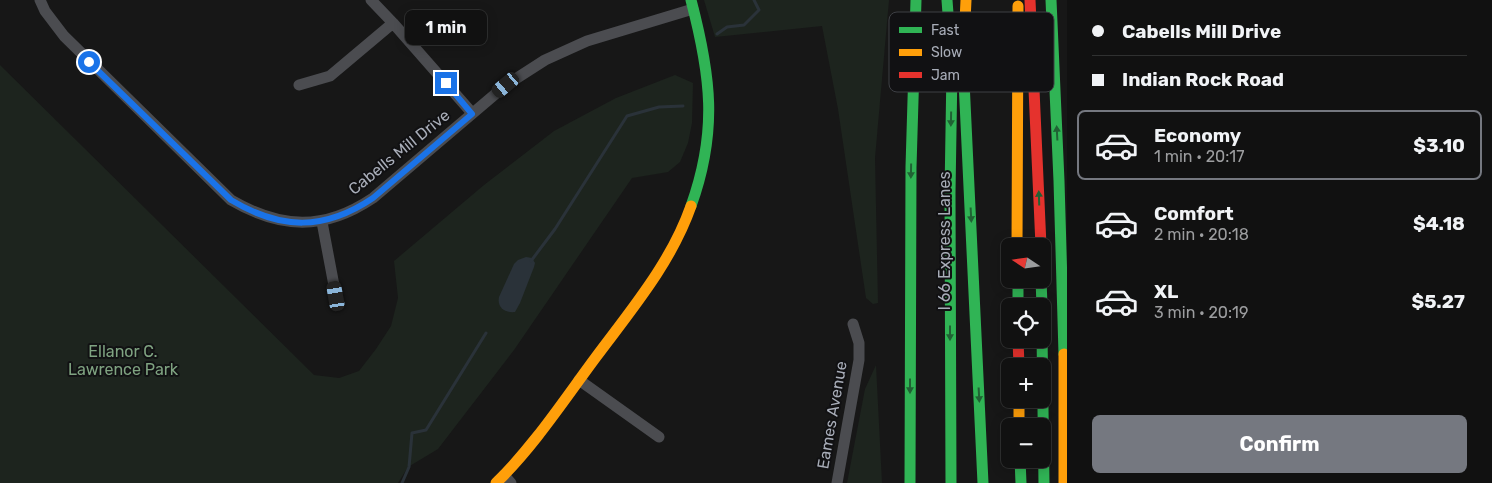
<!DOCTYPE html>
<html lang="en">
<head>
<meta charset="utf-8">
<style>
	body { margin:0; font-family:Rubik,sans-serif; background:#1a1a1a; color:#f1f3f6; height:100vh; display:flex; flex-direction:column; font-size:19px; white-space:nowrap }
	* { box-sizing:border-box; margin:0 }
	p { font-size:16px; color:#9c9d9f }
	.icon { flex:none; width:28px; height:28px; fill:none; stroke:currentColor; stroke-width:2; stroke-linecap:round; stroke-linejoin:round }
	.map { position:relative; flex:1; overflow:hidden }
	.drawer { display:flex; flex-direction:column; background:#111; width:425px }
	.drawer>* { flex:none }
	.banner { display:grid; align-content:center; height:110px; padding:0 25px; background:#111 }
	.needle { width:32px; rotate:283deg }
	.fabs { position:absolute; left:1001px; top:238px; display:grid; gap:10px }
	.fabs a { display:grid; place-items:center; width:50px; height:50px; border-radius:8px; background:#111; box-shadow:0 2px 12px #0003,0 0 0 1px #303131; font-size:25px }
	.end { position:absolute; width:22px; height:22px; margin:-11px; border:6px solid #1a73e8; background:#fff; box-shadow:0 0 0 2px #fff }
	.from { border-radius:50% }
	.bubble { position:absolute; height:35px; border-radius:8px; background:#111; box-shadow:0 2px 12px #0003,0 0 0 1px #303131; font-size:16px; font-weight:700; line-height:35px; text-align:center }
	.car { position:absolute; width:15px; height:30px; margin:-15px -8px; border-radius:6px; box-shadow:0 0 4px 1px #0007; background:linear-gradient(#222 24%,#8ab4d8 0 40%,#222 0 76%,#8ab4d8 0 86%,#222 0) }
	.banner b { display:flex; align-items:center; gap:18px; height:48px; font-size:19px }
	.banner b+b { border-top:1px solid #303131 }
	.banner i { width:12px; height:12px; background:#f1f3f6 }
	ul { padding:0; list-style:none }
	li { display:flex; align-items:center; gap:15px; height:70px; margin:0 10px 8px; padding:0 15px; border:2px solid transparent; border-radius:8px }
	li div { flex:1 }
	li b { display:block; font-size:19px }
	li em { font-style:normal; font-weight:700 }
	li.active { border-color:#757880 }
	li>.icon { width:45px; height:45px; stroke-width:1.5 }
	.button { display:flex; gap:10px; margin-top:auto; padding:10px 25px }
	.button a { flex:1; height:58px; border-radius:8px; background:#757880; color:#fff; font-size:20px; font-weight:700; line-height:58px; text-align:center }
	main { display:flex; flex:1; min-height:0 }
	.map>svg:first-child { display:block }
	.green { fill:#1d241e }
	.water { fill:#2a3239 }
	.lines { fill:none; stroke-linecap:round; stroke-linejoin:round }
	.stream { stroke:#2a3239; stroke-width:3 }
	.street { stroke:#4b4c50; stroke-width:11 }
	.fast { stroke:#30b455; stroke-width:11 }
	.slow { stroke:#ff9f0a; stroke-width:11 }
	.jam { stroke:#e5322d; stroke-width:11 }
	.oneway { fill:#206234 }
	.route { stroke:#1a73e8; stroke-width:6 }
	.labels { text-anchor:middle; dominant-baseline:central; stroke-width:4; stroke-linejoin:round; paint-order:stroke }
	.street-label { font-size:16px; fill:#a8adb8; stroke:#111113 }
	.park-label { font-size:16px; fill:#7fa381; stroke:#111113 }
	.key { fill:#111113; stroke:#3e4045; stroke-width:1 }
	.key-label { font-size:14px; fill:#a8adb8 }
</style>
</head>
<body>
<main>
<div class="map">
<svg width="1067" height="483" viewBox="0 0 1067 483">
	<rect width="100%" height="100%" fill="#171717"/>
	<path class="green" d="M704 0H889L875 158 878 303 873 304 866 298 838 109 822 26 715 37Z
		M0 65 314 375 339 378 359 371 376 349 391 326 398 298 394 261 484 185 554 131 616 98 675 75 693 83 692 123 688 143 680 162 668 172 632 178 514 350 438 449 408 467 398 483H0Z
		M876 365 882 483H847L865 389Z"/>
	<path class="water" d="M526 257 532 258 535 263 534 267 520 303 515 312C505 313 497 308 499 297L514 264 518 260Z"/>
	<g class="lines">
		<path class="stream" d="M717 34 727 27 744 25 759 10 754 0
			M531 261 555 229 627 116 659 107 683 106
			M402 483 409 467 412 433 426 430 486 333"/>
		<path class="street" d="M40 0 45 11 64 36 231 200C281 229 324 231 373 198L506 85 545 60 587 41 693 9
			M371 0 393 23 472 113
			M299 85 330 76 393 23
			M322 222 336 296
			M579 380 659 437
			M504 475 511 483
			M837 483 859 360V343L853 324"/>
		<path class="fast" d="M691 0C711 76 718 131 691 206
			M947 0 952 68 950 193 951 483
			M1051 0 1059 181 1064 354
			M964 81 983 483
			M1018 279V306
			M1041 279 1042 306
			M1042 334 1044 483
			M1020 459 1021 483
			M910 483 911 167 916 0"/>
		<path class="slow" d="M963 64 966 0
			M1017 246 1018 6
			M1019 399V426
			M496 483C534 446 564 400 596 357 631 310 671 263 691 206
			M1064 483V354"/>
		<path class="jam" d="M1030 0 1041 246
			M1018 339 1019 366"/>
	</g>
	<defs><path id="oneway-solid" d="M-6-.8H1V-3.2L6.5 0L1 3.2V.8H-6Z" transform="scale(1.25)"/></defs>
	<g class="oneway">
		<use href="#oneway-solid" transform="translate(951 119) rotate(91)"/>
		<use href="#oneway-solid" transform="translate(1057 133) rotate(-93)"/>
		<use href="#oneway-solid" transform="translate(911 171) rotate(91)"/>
		<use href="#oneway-solid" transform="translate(1039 198) rotate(-92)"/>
		<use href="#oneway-solid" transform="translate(971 215) rotate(87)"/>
		<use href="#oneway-solid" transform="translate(950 333) rotate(90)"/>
		<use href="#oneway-solid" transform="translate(910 386) rotate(90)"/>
		<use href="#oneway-solid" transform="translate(979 395) rotate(87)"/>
	</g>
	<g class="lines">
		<path class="route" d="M89 62 231 200C281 230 324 231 373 198L472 114 446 83"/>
	</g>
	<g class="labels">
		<g class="street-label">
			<text transform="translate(399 152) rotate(-39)">Cabells Mill Drive</text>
			<text transform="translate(944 241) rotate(-90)">I 66 Express Lanes</text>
			<text transform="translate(832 415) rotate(-80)">Eames Avenue</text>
		</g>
		<g class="park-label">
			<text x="123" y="351">Ellanor C.<tspan x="123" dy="18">Lawrence Park</tspan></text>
		</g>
	</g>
	<rect x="889" y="12" width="165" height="80" rx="8" class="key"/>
	<rect x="899" y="27" width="23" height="6" fill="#30b455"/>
	<rect x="899" y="49" width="23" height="7" fill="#ff9f0a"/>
	<rect x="899" y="72" width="23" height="6" fill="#e5322d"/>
	<g class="key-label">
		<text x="931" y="35">Fast</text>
		<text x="931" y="57">Slow</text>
		<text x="931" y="80">Jam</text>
	</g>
</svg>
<div class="fabs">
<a><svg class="needle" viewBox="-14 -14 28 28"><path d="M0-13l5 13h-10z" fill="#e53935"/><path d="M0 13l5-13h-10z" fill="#9c9d9f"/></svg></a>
<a><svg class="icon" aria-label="locate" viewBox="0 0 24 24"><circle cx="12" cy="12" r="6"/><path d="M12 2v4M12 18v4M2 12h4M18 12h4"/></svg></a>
<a>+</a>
<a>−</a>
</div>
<i class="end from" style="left:89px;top:62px"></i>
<i class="end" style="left:446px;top:83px"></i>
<div class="bubble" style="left:405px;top:10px;width:82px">1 min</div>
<i class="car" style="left:506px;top:85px;rotate:230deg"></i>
<i class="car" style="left:336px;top:296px;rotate:350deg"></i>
</div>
<section class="drawer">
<div class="banner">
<b><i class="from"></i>Cabells Mill Drive</b>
<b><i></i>Indian Rock Road</b>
</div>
<ul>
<li class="active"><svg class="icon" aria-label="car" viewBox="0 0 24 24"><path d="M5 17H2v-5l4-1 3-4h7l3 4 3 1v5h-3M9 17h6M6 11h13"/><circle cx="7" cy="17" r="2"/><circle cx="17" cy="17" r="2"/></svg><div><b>Economy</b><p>1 min · 20:17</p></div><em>$3.10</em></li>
<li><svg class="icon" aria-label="car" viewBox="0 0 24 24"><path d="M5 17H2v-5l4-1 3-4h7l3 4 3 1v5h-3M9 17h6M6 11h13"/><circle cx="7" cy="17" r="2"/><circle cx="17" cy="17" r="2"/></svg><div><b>Comfort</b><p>2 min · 20:18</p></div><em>$4.18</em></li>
<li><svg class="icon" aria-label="car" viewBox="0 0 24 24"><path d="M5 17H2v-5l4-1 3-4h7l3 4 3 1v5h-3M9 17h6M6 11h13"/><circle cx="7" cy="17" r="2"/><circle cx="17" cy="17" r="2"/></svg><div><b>XL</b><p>3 min · 20:19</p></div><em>$5.27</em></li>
</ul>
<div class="button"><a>Confirm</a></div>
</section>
</main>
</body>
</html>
